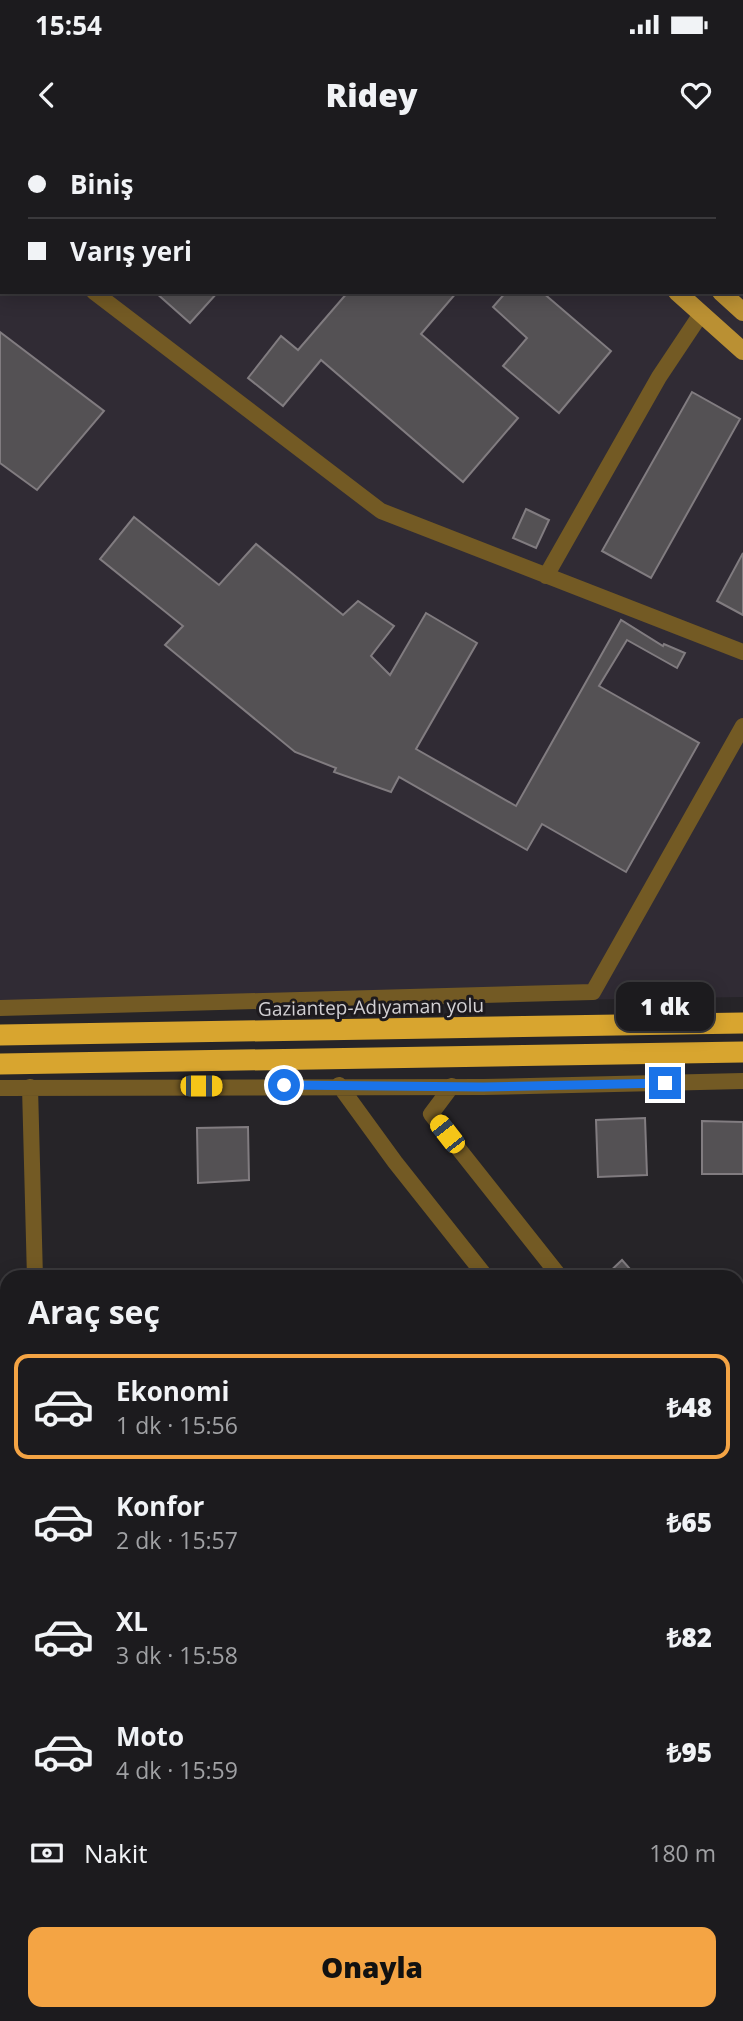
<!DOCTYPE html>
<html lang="tr">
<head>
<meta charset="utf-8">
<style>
	body { margin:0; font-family:"Open Sans",sans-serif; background:#29282b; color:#f1f3f6; height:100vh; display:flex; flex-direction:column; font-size:26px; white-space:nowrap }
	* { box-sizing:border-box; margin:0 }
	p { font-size:23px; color:#a0a1a4 }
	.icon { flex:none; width:38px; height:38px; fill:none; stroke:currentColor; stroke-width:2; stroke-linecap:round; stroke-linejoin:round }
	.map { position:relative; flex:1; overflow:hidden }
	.side { position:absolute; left:0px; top:1130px; width:744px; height:751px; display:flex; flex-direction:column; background:#1c1b1e; border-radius:21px 21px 0 0; box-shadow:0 4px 18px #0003,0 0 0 2px #3a393c }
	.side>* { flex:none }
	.hud { position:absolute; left:0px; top:0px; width:744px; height:154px; box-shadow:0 4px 18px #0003,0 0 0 2px #3a393c; display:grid; align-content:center; height:154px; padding:0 28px; background:#1c1b1e }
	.end { position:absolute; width:32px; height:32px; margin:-16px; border:9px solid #1a73e8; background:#fff; box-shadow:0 0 0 4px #fff }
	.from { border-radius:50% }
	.bubble { position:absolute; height:49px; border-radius:14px; background:#1c1b1e; box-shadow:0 4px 18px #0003,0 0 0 2px #3a393c; font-size:23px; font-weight:800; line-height:49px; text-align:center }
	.car { position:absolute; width:21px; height:42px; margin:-21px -10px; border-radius:9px; box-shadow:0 0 5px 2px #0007; background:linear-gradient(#f5c518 24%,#345 0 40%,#f5c518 0 76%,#345 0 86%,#f5c518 0) }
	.hud b { display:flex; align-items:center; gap:24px; height:66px; font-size:26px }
	.hud b+b { border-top:2px solid #3a393c }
	.hud i { width:18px; height:18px; background:#f1f3f6 }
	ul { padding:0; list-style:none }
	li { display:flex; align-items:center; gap:21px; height:105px; margin:0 14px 10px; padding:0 14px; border:4px solid transparent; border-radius:14px }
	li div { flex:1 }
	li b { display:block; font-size:26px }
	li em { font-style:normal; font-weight:800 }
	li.active { border-color:#f4a444 }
	li>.icon { width:63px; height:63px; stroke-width:1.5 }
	h2 { padding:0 28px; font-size:32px; line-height:84px }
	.pay { display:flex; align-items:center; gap:18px; height:77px; padding:0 28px; font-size:26px }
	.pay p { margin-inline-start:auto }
	.primary-button { display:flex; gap:14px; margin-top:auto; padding:14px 28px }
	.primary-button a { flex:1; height:80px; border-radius:14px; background:#f4a444; color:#111; font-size:28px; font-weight:800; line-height:80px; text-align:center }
	.status { display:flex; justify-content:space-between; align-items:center; height:49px; padding:0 35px; background:#1c1b1e; direction:ltr }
	.status svg { height:19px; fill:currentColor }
	header { display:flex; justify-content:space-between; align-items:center; height:91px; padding:0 28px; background:#1c1b1e; font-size:32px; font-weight:800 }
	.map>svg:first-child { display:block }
	.built { fill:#302b34; fill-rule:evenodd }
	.building { fill:#545154; stroke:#817c80; stroke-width:2 }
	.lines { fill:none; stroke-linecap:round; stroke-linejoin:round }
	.minor { stroke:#735a24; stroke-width:16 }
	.major { stroke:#ba9033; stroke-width:18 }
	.highway { stroke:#d8a52f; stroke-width:21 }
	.route { stroke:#1a73e8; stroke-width:9 }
	.labels { text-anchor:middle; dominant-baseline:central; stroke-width:6; stroke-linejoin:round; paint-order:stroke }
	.street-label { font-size:19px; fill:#d3d1d4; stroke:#1d1a1e }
</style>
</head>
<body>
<div class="status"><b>15:54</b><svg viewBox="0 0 49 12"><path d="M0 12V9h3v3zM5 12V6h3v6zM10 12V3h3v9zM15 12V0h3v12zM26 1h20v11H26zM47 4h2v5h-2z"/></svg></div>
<header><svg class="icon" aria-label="back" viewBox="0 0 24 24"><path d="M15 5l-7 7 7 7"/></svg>Ridey<svg class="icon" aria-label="heart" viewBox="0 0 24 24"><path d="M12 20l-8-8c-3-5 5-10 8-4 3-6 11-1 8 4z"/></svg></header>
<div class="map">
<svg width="743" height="1881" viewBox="0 0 743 1881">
	<rect width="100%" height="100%" fill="#262428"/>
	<path class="built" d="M0 0H743V857L0 870ZM2 2H742V152H2Z"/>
	<path class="building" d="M155 152H218L190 183Z
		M348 152H457L421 194 518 278 463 342 321 220 283 266 248 238 281 196 298 210Z
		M506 152H542L611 211 559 273 503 226 527 198 493 167Z
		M0 192 104 271 37 350 0 323Z
		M692 252 740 279 651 438 602 411Z
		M526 369 549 380 536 408 513 398Z
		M134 377 219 445 256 404 343 475 358 461 394 486 371 516 390 535 426 473 477 503 416 609 516 666 621 480 663 506 664 504 685 513 677 528 627 500 599 546 699 603 626 732 542 684 527 710 399 637 391 652 334 632 336 628 295 612 165 505 183 486 100 419Z
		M743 413V475L717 461Z
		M645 978 647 1035 598 1037 596 980Z
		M702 981 743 982V1034H702Z
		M248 987 249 1040 198 1043 197 988Z
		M622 1120 638 1138H603Z"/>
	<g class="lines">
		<path class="minor" d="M12 2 13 0
			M0 15 2 13
			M0 63 2 64
			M742 109 743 110
			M94 152 381 371 743 512
			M546 436 659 237 701 174
			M0 868 593 852 743 586
			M339 945 395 1022 487 1138
			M452 946 431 974 561 1138
			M30 947 35 1138
			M0 948 483 947 743 941
			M737 1229 743 1228
			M0 1241H7
			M737 1253H743
			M0 1266H7
			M737 1394 743 1401
			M737 1419 743 1427
			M0 1518H7
			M737 1633 743 1629
			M737 1658 743 1654
			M0 1741 7 1737
			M0 1818 7 1833
			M29 1874 33 1881
			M624 1874 628 1881
			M272 1881 286 1874
			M322 1881 336 1874"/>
		<path class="major" d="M508 0 510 2
			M553 0 555 2
			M677 152 743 211
			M721 152 743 172"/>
		<path class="highway" d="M0 895 743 883
			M0 924 743 912"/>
	</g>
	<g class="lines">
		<path class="route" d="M284 945 483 947 665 943"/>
	</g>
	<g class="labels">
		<g class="street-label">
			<text transform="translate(371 867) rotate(-1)">Gaziantep-Adıyaman yolu</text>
		</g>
	</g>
</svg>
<i class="end from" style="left:284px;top:945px"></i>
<i class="end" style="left:665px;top:943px"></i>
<div class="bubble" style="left:616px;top:842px;width:98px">1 dk</div>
<i class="car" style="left:201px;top:946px;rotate:90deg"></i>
<i class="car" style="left:447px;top:994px;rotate:322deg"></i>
<div class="hud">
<b><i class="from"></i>Biniş</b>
<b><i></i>Varış yeri</b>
</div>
<section class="side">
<h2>Araç seç</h2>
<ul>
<li class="active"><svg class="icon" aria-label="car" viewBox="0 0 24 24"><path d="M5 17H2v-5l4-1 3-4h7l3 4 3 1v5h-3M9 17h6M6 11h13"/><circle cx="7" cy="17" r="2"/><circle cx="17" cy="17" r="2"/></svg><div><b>Ekonomi</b><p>1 dk · 15:56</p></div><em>₺48</em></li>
<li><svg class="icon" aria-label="car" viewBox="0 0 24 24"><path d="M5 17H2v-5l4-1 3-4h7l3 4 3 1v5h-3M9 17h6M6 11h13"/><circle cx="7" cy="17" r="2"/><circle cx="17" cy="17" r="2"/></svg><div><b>Konfor</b><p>2 dk · 15:57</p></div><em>₺65</em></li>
<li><svg class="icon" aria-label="car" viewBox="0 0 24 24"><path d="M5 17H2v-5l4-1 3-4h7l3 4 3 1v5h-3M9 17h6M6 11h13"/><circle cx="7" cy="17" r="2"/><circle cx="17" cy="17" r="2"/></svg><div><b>XL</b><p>3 dk · 15:58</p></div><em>₺82</em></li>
<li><svg class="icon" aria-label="car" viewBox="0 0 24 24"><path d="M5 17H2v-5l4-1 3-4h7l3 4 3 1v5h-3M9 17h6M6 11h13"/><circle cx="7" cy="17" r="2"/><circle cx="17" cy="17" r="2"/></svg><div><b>Moto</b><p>4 dk · 15:59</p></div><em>₺95</em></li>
</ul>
<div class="pay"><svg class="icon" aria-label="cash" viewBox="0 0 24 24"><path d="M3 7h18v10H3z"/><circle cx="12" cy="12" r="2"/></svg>Nakit<p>180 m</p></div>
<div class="primary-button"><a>Onayla</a></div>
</section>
</div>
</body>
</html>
